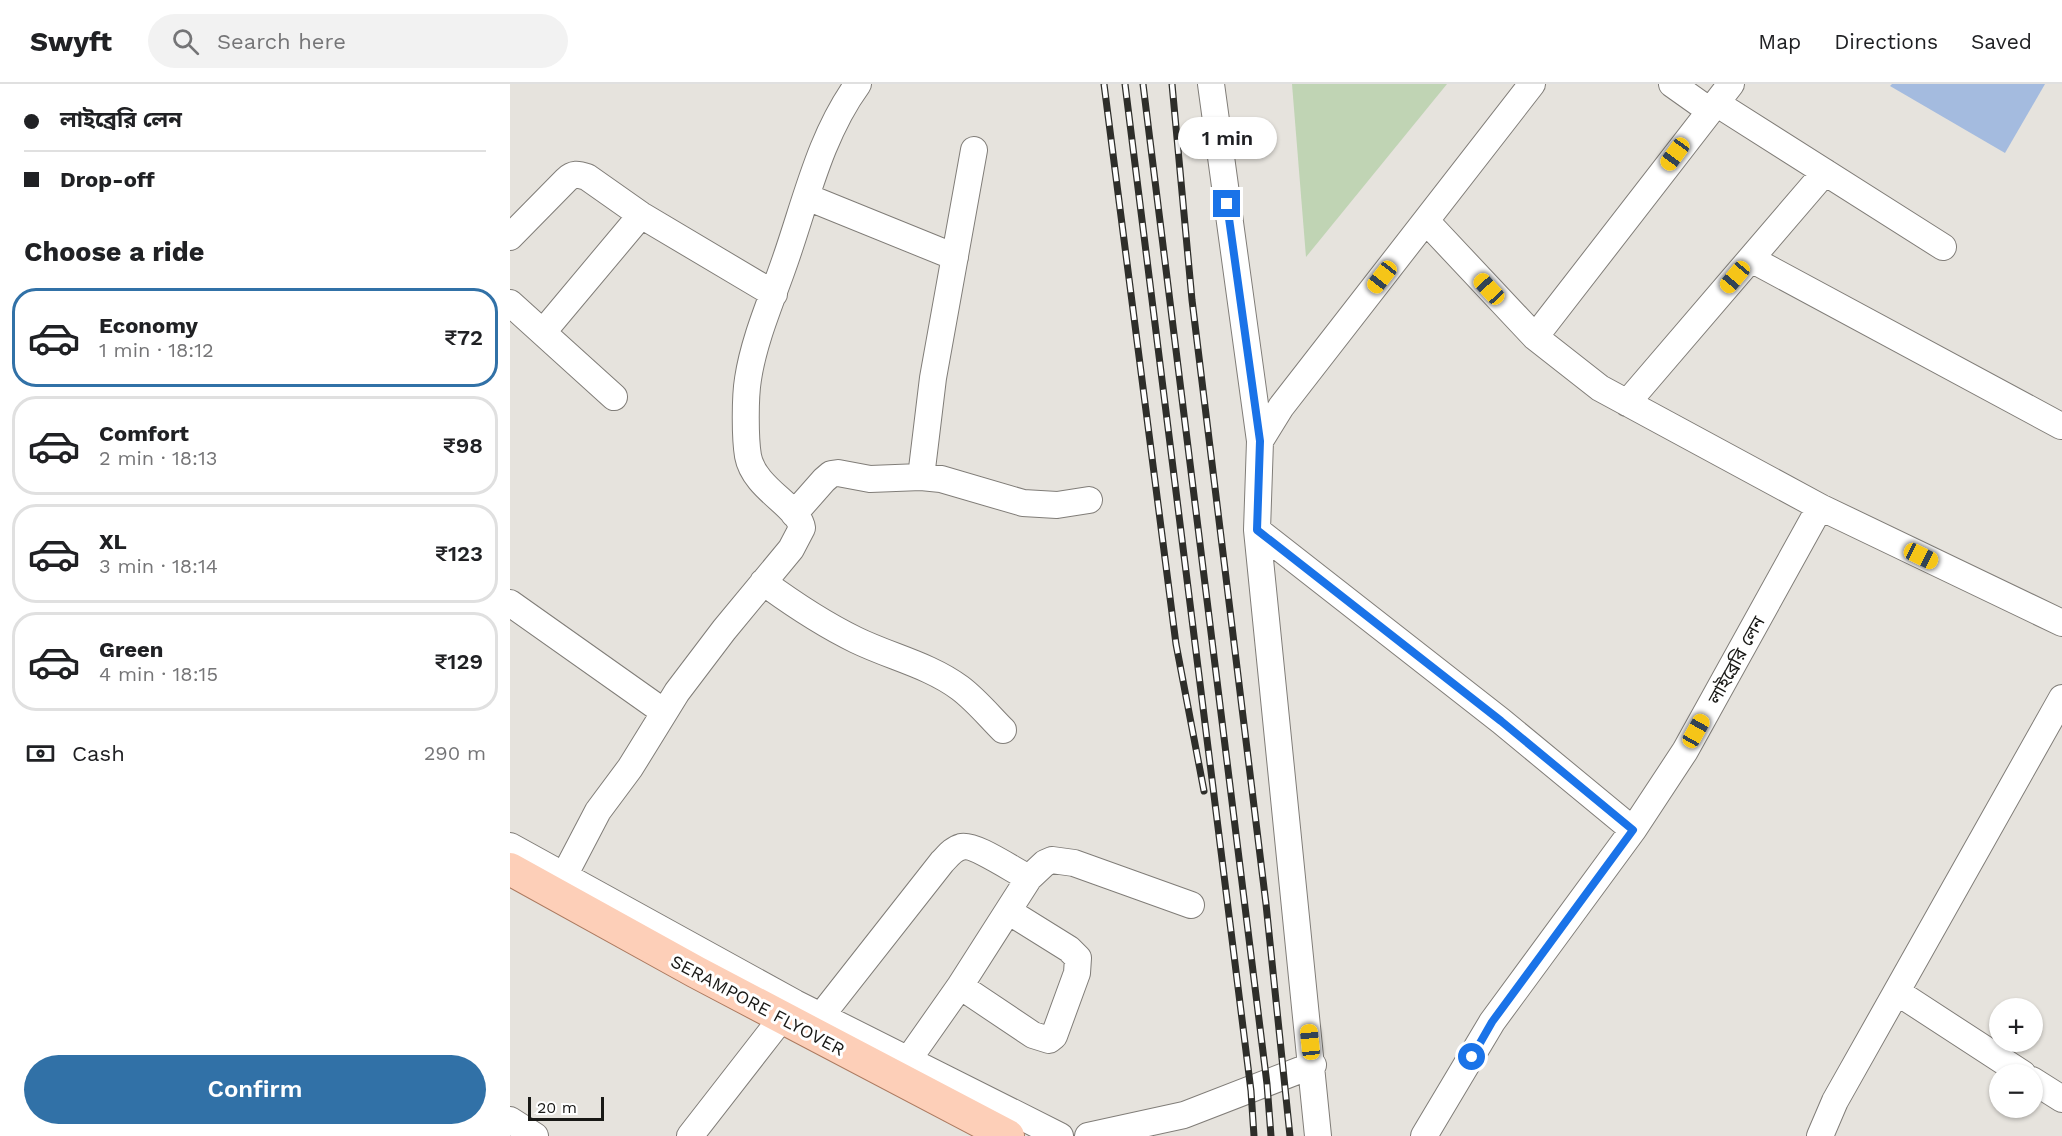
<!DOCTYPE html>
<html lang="en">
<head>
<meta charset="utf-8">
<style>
	body { margin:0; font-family:"Work Sans","Noto Sans Bengali",sans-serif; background:#f2f2f2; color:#202124; height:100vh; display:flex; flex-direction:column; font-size:22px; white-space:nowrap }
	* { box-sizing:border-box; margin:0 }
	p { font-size:20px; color:#757577 }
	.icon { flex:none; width:33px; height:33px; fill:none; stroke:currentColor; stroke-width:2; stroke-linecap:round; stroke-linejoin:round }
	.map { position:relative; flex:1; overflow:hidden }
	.details { display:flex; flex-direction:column; background:#fff; width:510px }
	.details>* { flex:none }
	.top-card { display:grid; align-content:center; height:132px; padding:0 24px; background:#fff }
	.controls { position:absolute; left:1479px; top:914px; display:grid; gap:12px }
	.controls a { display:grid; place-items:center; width:54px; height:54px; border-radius:50%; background:#fff; box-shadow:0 2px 4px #0004; font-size:30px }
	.scale { position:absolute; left:18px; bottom:15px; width:76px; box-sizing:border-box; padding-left:6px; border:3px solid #181815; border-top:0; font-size:16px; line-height:21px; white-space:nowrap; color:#181815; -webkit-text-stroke:4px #fff; paint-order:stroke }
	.end { position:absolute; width:27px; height:27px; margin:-14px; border:8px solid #1a73e8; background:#fff; box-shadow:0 0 0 3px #fff }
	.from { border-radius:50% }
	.bubble { position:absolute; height:42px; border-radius:21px; background:#fff; box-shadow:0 2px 4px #0004; font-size:20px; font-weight:600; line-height:42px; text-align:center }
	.car { position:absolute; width:18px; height:36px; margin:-18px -9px; border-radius:8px; box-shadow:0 0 4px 2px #0007; background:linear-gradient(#f5c518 24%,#345 0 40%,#f5c518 0 76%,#345 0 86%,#f5c518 0) }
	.top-card b { display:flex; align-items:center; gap:21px; height:57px; font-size:22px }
	.top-card b+b { border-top:2px solid #e0e0e0 }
	.top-card i { width:15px; height:15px; background:#202124 }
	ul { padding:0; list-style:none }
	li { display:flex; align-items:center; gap:18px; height:99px; margin:0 12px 9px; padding:0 12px; border:3px solid #e0e0e0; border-radius:24px }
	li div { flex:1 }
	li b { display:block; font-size:22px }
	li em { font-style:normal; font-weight:600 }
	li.on { border-color:#3171a7 }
	li>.icon { width:54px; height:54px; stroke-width:1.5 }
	h2 { padding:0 24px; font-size:27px; line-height:72px }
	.pay { display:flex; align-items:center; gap:15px; height:66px; padding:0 24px; font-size:22px }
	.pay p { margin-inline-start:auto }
	.action { display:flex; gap:12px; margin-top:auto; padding:12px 24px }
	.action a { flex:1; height:69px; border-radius:36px; background:#3171a7; color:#fff; font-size:24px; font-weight:600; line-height:69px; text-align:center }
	header { display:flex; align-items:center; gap:36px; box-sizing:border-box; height:84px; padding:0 30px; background:#fff; border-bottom:2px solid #e0e0e0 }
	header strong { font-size:28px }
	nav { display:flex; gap:33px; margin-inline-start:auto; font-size:21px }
	.search { width:420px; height:54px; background:#f2f2f2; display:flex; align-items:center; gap:15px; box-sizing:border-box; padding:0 21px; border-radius:33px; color:#757577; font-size:22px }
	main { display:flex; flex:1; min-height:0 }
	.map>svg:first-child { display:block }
	.green { fill:#c0d4b4 }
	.water { fill:#a4bbdf }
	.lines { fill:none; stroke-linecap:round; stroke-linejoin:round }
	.minor-casing { stroke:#807d78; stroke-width:28 }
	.major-casing { stroke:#ac7a60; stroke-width:34 }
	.minor { stroke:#fff; stroke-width:26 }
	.major { stroke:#fdcfb8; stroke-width:32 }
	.rail-casing { stroke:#2e2e2a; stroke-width:7 }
	.rail { stroke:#fff; stroke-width:4.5; stroke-dasharray:14; stroke-linecap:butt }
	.route { stroke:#1a73e8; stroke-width:8 }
	.labels { text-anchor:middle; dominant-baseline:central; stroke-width:6; stroke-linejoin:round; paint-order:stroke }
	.street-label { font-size:18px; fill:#181815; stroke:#fff }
</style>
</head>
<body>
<header>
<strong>Swyft</strong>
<div class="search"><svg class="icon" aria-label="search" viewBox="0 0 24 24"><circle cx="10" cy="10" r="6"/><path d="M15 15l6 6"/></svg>Search here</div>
<nav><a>Map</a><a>Directions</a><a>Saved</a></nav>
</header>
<main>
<section class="details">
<div class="top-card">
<b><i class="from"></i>লাইব্রেরি লেন</b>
<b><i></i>Drop-off</b>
</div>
<h2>Choose a ride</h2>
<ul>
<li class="on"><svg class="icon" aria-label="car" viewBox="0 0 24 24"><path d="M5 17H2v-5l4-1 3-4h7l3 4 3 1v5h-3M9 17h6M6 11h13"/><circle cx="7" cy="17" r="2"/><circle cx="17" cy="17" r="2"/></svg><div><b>Economy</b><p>1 min · 18:12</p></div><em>₹72</em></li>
<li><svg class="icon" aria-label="car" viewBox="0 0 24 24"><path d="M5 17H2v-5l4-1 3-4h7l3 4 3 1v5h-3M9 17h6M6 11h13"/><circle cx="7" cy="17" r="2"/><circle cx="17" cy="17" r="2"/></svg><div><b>Comfort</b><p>2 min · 18:13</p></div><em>₹98</em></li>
<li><svg class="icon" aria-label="car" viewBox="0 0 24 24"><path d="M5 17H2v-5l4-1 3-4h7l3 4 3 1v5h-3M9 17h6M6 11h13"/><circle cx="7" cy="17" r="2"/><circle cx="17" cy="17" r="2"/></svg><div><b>XL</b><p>3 min · 18:14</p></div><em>₹123</em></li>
<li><svg class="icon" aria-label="car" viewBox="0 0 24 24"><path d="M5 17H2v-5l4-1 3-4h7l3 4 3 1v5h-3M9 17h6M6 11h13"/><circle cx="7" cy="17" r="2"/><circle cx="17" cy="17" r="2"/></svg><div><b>Green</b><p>4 min · 18:15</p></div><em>₹129</em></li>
</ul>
<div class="pay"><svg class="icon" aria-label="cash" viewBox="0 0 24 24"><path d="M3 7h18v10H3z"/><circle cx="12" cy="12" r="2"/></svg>Cash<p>290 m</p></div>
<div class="action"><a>Confirm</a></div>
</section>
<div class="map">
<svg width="1552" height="1052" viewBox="0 0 1552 1052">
	<rect width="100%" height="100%" fill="#e6e3dd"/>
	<path class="green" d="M782 0H937L796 173Z"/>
	<path class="water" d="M1382 0H1535L1495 69 1380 2Z"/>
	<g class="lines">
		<g class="minor-casing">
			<path id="minor" d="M701 0 750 357
				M1162 0 1200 27
				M1206 19 1433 163
				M297 113 445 173
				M916 137 1025 253 1090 304 1310 423 1552 539
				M0 153 56 96C63 89 68 90 77 93L131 131 264 210
				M1241 175 1551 342
				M0 219 104 313
				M33 248 131 131
				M1025 253 1221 0
				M1117 319 1315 88
				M411 393 423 294 464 66
				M284 430 314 396 321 390 328 389 360 395 411 393 431 395 513 419 547 421 579 416
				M747 446 991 637 1123 746
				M253 498C283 520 313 540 346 556 381 573 419 581 450 604 466 616 479 632 493 646
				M0 519 154 628
				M0 762 285 919 550 1052
				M54 792 88 727 120 684 167 608 214 546 281 465 292 444C289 422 244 405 238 372 235 354 235 313 238 295 244 255 262 215 275 177 296 117 310 52 348 0
				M450 902 523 951 539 956 544 952 567 889 568 874 559 865 498 827
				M1387 908 1513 990
				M311 932 432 778C438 772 443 765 451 763 464 759 504 787 519 794
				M398 976 450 902 519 794 535 779 542 776 564 779 681 821
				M1522 996 1552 1015
				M0 1036 25 1052
				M180 1052 264 944
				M578 1052 674 1031 803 981
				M808 1052 747 446 750 357 771 323 1022 0
				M914 1052 982 938 1123 746 1175 667 1310 423
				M1310 1052 1325 1017 1552 614"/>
		</g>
		<g class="major-casing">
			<path id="major" d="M0 785 186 888 498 1052"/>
		</g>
		<use href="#minor" class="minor"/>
		<use href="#major" class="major"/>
		<g class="rail-casing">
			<path id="rail" d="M594 0 666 560 694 707
				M615 0 741 1007 744 1052
				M633 0 757 1000 761 1052
				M662 0 682 216 756 820 780 1052"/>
		</g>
		<use href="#rail" class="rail"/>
	</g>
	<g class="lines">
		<path class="route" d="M717 120 750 357 747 446 991 637 1123 746 982 938 962 973"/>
	</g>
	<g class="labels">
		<g class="street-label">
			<text transform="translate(1226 576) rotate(-61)">লাইব্রেরি লেন</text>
			<text transform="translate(248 921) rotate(28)">SERAMPORE FLYOVER</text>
		</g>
	</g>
</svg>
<div class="controls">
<a>+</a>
<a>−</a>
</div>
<div class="scale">20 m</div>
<i class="end from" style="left:962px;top:973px"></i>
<i class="end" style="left:717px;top:120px"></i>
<div class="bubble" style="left:668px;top:33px;width:99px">1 min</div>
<i class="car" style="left:1165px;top:70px;rotate:216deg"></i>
<i class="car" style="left:872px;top:193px;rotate:218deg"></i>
<i class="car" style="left:1225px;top:193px;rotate:220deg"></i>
<i class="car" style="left:979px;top:205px;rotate:317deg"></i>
<i class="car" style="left:1411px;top:472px;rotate:116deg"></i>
<i class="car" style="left:1186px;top:647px;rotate:29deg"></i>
<i class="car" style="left:800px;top:958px;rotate:354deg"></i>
</div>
</main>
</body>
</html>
